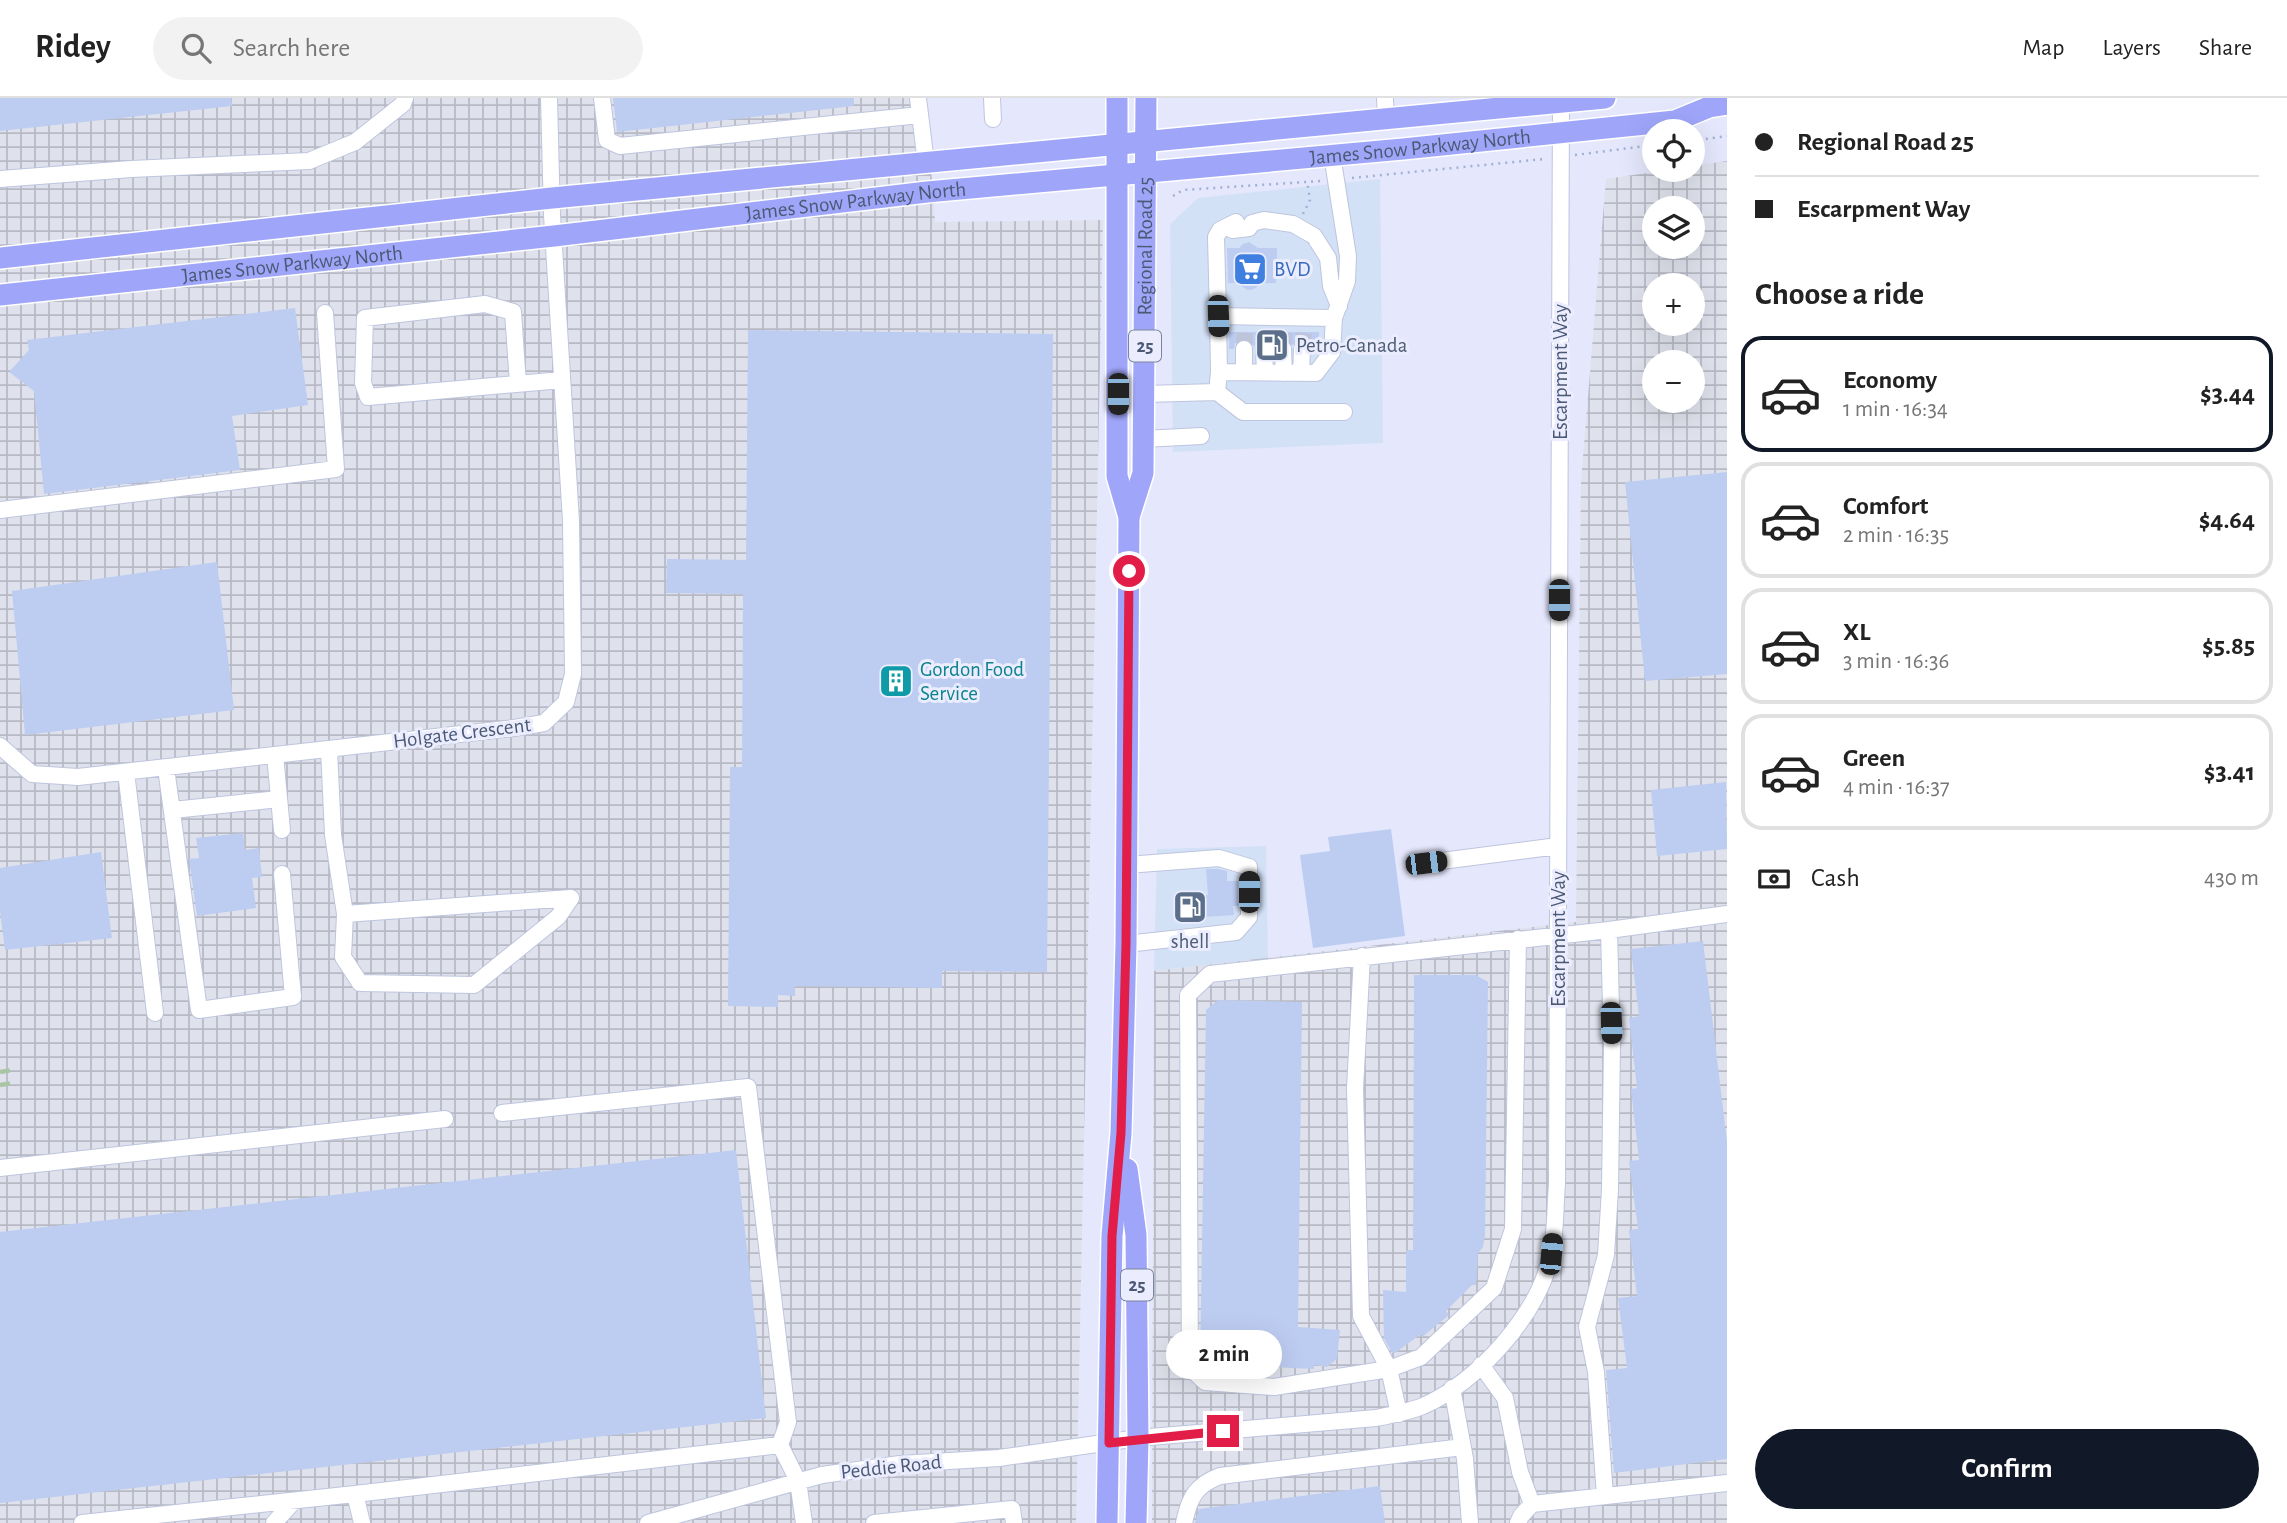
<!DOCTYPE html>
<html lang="en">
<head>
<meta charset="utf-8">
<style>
	body { margin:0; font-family:"Alegreya Sans",sans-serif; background:#f2f2f2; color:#222; height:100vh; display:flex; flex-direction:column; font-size:26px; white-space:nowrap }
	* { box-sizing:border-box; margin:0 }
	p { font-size:23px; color:#767676 }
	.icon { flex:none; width:38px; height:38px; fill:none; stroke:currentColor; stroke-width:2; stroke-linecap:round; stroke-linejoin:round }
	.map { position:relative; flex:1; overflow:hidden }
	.details { display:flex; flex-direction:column; background:#fff; width:560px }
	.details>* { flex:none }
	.guide { display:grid; align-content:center; height:154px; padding:0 28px; background:#fff }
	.buttons { position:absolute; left:1642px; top:21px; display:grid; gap:14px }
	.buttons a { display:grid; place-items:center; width:63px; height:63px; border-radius:50%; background:#fff; box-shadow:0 7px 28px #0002; font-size:35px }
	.end { position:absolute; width:32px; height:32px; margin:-16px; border:9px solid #e11d48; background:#fff; box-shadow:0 0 0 4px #fff }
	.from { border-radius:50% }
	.bubble { position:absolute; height:49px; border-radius:24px; background:#fff; box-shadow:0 7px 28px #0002; font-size:23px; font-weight:600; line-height:49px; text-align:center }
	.car { position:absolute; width:21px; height:42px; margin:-21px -10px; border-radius:9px; box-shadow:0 0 5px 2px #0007; background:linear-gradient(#222 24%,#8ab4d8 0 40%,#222 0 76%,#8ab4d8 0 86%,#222 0) }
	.guide b { display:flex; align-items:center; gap:24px; height:66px; font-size:26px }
	.guide b+b { border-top:2px solid #e0e0e0 }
	.guide i { width:18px; height:18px; background:#222 }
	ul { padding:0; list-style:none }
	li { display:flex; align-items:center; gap:21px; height:116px; margin:0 14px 10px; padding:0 14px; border:4px solid #e0e0e0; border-radius:21px }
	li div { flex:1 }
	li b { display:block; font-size:26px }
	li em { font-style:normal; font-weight:600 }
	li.current { border-color:#111827 }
	li>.icon { width:63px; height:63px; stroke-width:1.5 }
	h2 { padding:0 28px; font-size:32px; line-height:84px }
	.pay { display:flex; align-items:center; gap:18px; height:77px; padding:0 28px; font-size:26px }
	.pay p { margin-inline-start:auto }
	.action { display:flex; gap:14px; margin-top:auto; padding:14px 28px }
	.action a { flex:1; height:80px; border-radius:42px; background:#111827; color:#fff; font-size:28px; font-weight:600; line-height:80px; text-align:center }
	header { display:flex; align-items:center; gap:42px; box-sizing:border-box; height:98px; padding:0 35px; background:#fff; border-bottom:2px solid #e0e0e0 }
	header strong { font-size:33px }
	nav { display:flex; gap:38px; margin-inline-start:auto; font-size:24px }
	.search { width:490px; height:63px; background:#f2f2f2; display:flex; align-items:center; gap:18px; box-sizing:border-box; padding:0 24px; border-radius:38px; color:#767676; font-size:26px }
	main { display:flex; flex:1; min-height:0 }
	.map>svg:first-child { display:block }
	.commercial { fill:#d3e1f7 }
	.industrial { fill:url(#industrial-grid); fill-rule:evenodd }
	.building { fill:#bdccf1 }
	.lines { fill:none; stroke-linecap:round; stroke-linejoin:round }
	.minor-tunnel { stroke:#bec4da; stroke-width:16; stroke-dasharray:16 8; stroke-linecap:butt }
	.minor-casing { stroke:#bec5de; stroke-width:18 }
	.major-casing { stroke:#fff; stroke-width:24 }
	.path { stroke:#a0b1d5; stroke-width:2.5; stroke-dasharray:2 5; stroke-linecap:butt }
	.minor { stroke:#fff; stroke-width:16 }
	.major { stroke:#9fa5f9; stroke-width:21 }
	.rail { stroke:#a9c5a4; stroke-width:4.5; stroke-dasharray:10 7; stroke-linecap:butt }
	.route { stroke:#e11d48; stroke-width:9 }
	.labels { text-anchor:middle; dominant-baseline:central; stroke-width:6; stroke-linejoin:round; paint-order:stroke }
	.shield { fill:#ebedff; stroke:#7b859e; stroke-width:2 }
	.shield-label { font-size:19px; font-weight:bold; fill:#4b5974 }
	.street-label { font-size:21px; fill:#4b5974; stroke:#ebedff }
	.shop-label { font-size:21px; fill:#366cbe; stroke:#ebedff; text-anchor:start }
	.service-label { font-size:21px; fill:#4e5e75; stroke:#ebedff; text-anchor:start }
	.culture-label { font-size:21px; fill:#0d838f; stroke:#ebedff; text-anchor:start }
</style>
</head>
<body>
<header>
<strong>Ridey</strong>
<div class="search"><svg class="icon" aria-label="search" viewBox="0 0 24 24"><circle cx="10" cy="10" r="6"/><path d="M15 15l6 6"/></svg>Search here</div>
<nav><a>Map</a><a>Layers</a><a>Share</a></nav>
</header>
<main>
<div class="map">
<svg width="1727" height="1425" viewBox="0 0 1727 1425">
	<defs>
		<pattern id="industrial-grid" width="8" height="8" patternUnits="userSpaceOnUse" patternTransform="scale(1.75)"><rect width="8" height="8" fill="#dfe2ec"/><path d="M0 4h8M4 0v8" fill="none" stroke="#b7bac4"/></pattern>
	</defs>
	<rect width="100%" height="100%" fill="#e5e7fc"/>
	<path class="commercial" d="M1380 81 1383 345 1173 354 1170 126 1198 100Z
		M1266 748 1268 860 1154 873 1157 751Z"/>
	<path class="industrial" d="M0 0H926L935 124 1103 122 1076 1425H0Z
		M1727 63V1425H1152L1154 873 1576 824 1581 383 1606 81 1667 72H1692V68ZM1654 110H1692V149H1654ZM1654 187H1692V226H1654ZM1654 264H1692V303H1654Z"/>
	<path class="building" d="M0 0H231L232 8 0 33Z
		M613 0H854V8L617 34Z
		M1249 144 1258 150H1277L1276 185H1261L1254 191 1248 192 1236 185H1228L1227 150H1239L1243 146Z
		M295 210 308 307 232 318 240 372 44 396 34 293 9 274 29 252 27 242Z
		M748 232 1053 236 1047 874 942 873V890L795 888V898L778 897V909L728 908 730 669H742L743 496 666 495 667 461 746 462Z
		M1229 234H1319V251H1312L1308 243 1302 241 1292 247 1283 241 1277 243 1273 247 1269 242 1263 241 1258 243 1254 249 1250 242 1243 241 1235 245 1234 251H1229Z
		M1727 374V576L1645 583 1625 384Z
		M217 464 234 612 25 637 12 493Z
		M1726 684 1727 751 1657 758 1651 692Z
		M1391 731 1405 838 1313 850 1300 757 1330 753 1328 739Z
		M243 735 245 752 259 750 262 779 252 780 256 810 197 818 189 761 199 760 196 740Z
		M101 754 112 840 5 852 0 813V770Z
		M1206 771H1218L1227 773V783H1238V808H1233L1234 817 1204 819V821H1176V797H1208Z
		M1703 843 1727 1044V1361L1614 1375 1606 1272 1627 1270 1618 1200 1637 1198 1629 1132 1638 1131 1629 1063 1639 1062 1631 991 1637 990 1629 920 1639 918 1631 851Z
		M1414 877H1476L1488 884 1485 1137 1483 1149 1478 1155 1476 1187H1472L1446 1213 1449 1217 1422 1239 1421 1236 1395 1255H1392L1384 1240 1383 1192 1406 1194V1152H1413Z
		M1218 902 1302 904 1298 1229 1340 1232 1337 1261 1327 1269 1314 1267V1271L1272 1269V1276L1209 1273 1200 1263 1206 912Z
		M736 1052 766 1320 0 1405V1134Z
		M1380 1388 1385 1425H1195L1199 1411Z"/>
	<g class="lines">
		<path class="minor-tunnel" d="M1264 234V251
			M1244 251 1245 234
			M1283 251 1284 234
			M1302 251 1304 234"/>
		<g class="minor-casing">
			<path id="minor" d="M602 0 607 42 620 48 920 17
				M918 0 926 65
				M992 0 993 21
				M1385 0 1386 21
				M0 81 131 71 309 63 355 44 403 6 405 0
				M1227 129 1233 132 1249 130 1252 125 1264 122 1293 126 1314 138 1328 160 1331 188 1339 208
				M1218 218 1216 139 1220 132 1236 124
				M1264 251 1265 274
				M1283 251 1284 275
				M1219 274 1218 218 1334 220
				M1244 274V251
				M1301 275 1302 251
				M518 286 513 214 485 206 365 220 363 285 368 299 562 282
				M1217 294 1243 314H1344
				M1145 296 1217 294 1219 274 1316 275 1332 254 1334 220 1347 183 1348 158 1332 57
				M1143 341 1201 338
				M0 412 336 371 325 215
				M0 648 32 676 78 679 514 630 544 625 566 604 573 576 571 423 552 117 549 0
				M329 651 333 737 345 816 343 859 360 885 474 887 558 819 571 800
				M275 657 282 732
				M166 670 199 912 293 899 282 776
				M126 674 155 915
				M173 712 279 701
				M1426 765 1558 748
				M345 816 571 800
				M1609 832 1727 816
				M1518 841 1513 1131 1494 1190 1421 1259 1389 1271 1274 1289 1205 1284 1190 1270 1188 897 1210 876 1609 832 1612 948 1610 1091 1606 1157 1587 1229 1596 1274 1605 1398
				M1126 846 1236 834 1249 819V769L1219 760 1127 767
				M1362 858 1355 991 1361 1218 1389 1271 1399 1316
				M502 1015 748 989 788 1324 780 1347
				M0 1070 445 1021
				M1481 1267 1505 1300 1520 1374 1532 1406
				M1452 1290 1465 1361 1470 1425
				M355 1396 780 1347 798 1383 804 1425
				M82 1425 355 1396 362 1425
				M274 1425 294 1403
				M648 1425 822 1377 900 1366 999 1360 1138 1340 1376 1320C1392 1317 1408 1314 1423 1308 1478 1284 1540 1215 1551 1156 1556 1133 1555 1109 1557 1086L1561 0
				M874 1425 1012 1411 1014 1425
				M1184 1425C1189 1401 1195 1387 1220 1378L1463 1349
				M1518 1425 1521 1418 1532 1406 1727 1385"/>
		</g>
		<g class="major-casing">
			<g id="major">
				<path d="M0 160 552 100 1605 0"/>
				<path id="s1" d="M0 197 554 138 927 94 1403 51 1675 23 1709 9 1727 6"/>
				<path id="s2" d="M1129 419 1143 375 1146 0"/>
				<path d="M1127 1071 1136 1137 1138 1340 1136 1425"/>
				<path d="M1107 1425 1112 1138 1121 1035 1126 846 1129 419 1117 378V0"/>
			</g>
		</g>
		<path class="path" d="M1692 43 1727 38
			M1575 57 1654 47
			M1352 80 1544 61
			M1173 98 1183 92 1321 83
			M1303 116 1310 102 1307 83"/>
		<use href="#minor" class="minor"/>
		<use href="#major" class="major"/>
		<path class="rail" d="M0 974 12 972
			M0 987 14 985"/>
	</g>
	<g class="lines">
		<path class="route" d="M1129 473 1126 846 1121 1035 1112 1138 1109 1345 1223 1333"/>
	</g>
	<defs>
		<g id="supermarket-square" transform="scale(1.75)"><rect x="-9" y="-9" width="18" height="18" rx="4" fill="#3f7fe0" stroke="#ebedff"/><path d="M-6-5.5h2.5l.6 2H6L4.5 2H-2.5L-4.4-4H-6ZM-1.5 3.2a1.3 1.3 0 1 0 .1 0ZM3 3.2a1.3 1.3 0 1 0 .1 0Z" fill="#fff"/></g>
		<g id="fuel-square" transform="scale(1.75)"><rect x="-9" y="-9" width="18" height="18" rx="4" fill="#5c6f8a" stroke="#ebedff"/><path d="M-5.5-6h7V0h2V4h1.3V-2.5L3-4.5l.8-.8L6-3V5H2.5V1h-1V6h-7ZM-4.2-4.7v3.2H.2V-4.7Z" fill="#fff"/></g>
		<g id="building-square" transform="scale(1.75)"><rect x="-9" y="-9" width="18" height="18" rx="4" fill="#0f9aa8" stroke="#ebedff"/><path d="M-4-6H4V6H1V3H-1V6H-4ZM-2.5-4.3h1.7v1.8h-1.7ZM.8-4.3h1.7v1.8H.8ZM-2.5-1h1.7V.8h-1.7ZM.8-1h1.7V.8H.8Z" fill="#fff"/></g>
	</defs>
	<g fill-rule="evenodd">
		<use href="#supermarket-square" x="1250" y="171"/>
		<use href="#fuel-square" x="1272" y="247"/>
		<use href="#building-square" x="896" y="583"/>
		<use href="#fuel-square" x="1190" y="809"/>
	</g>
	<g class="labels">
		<g class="shield">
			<rect x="1129" y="232.5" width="32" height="31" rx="5"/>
			<rect x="1121" y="1171.5" width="32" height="31" rx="5"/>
		</g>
		<g class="shield-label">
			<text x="1145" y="248">25</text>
			<text x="1137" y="1187">25</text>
		</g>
		<g class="street-label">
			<text stroke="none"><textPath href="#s1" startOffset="1428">James Snow Parkway North</textPath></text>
			<text stroke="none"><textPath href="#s1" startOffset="861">James Snow Parkway North</textPath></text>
			<text stroke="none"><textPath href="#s2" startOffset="273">Regional Road 25</textPath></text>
			<text stroke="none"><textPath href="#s1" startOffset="294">James Snow Parkway North</textPath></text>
			<text transform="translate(1560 274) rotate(-90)">Escarpment Way</text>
			<text transform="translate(462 635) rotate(-7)">Holgate Crescent</text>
			<text transform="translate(1558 841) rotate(-90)">Escarpment Way</text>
			<text transform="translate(891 1369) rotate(-6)">Peddie Road</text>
		</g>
		<g class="shop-label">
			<text x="1274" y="171">BVD</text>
		</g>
		<g class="service-label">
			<text x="1296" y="247">Petro-Canada</text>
			<text x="1190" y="843" text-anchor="middle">shell</text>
		</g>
		<g class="culture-label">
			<text x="920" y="571">Gordon Food<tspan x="920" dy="24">Service</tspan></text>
		</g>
	</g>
</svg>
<div class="buttons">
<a><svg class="icon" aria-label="locate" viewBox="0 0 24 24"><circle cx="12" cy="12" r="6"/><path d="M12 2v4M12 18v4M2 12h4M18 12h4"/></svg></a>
<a><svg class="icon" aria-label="layers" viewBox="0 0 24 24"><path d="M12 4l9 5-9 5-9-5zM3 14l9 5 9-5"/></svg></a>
<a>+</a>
<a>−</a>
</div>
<i class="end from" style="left:1129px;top:473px"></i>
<i class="end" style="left:1223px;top:1333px"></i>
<div class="bubble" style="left:1166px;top:1232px;width:116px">2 min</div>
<i class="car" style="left:1218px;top:218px;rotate:178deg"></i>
<i class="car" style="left:1118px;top:296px;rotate:180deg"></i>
<i class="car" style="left:1559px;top:502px;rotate:180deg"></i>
<i class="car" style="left:1426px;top:765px;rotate:83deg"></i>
<i class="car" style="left:1249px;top:794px;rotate:0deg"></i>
<i class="car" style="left:1611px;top:925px;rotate:178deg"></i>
<i class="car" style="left:1551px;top:1156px;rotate:5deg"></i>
</div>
<section class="details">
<div class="guide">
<b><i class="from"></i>Regional Road 25</b>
<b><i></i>Escarpment Way</b>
</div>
<h2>Choose a ride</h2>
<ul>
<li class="current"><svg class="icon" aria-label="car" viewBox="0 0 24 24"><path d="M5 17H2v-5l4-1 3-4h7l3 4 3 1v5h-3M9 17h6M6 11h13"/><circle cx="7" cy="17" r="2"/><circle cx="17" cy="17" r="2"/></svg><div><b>Economy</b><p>1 min · 16:34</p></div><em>$3.44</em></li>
<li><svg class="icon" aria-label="car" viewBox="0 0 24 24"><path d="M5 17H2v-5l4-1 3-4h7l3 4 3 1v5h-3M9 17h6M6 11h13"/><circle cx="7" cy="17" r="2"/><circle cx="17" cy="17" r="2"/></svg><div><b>Comfort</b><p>2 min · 16:35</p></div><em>$4.64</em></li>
<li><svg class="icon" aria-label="car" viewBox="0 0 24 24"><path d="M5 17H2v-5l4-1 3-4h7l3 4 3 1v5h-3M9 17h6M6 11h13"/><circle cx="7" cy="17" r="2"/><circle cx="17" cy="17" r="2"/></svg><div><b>XL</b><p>3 min · 16:36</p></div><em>$5.85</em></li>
<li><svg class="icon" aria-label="car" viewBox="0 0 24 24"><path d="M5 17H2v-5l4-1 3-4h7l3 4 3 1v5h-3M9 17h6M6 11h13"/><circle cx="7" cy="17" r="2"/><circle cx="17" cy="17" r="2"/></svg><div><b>Green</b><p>4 min · 16:37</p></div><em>$3.41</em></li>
</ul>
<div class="pay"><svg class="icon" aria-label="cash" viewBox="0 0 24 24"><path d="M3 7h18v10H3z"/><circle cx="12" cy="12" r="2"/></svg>Cash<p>430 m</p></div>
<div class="action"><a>Confirm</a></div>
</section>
</main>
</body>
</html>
